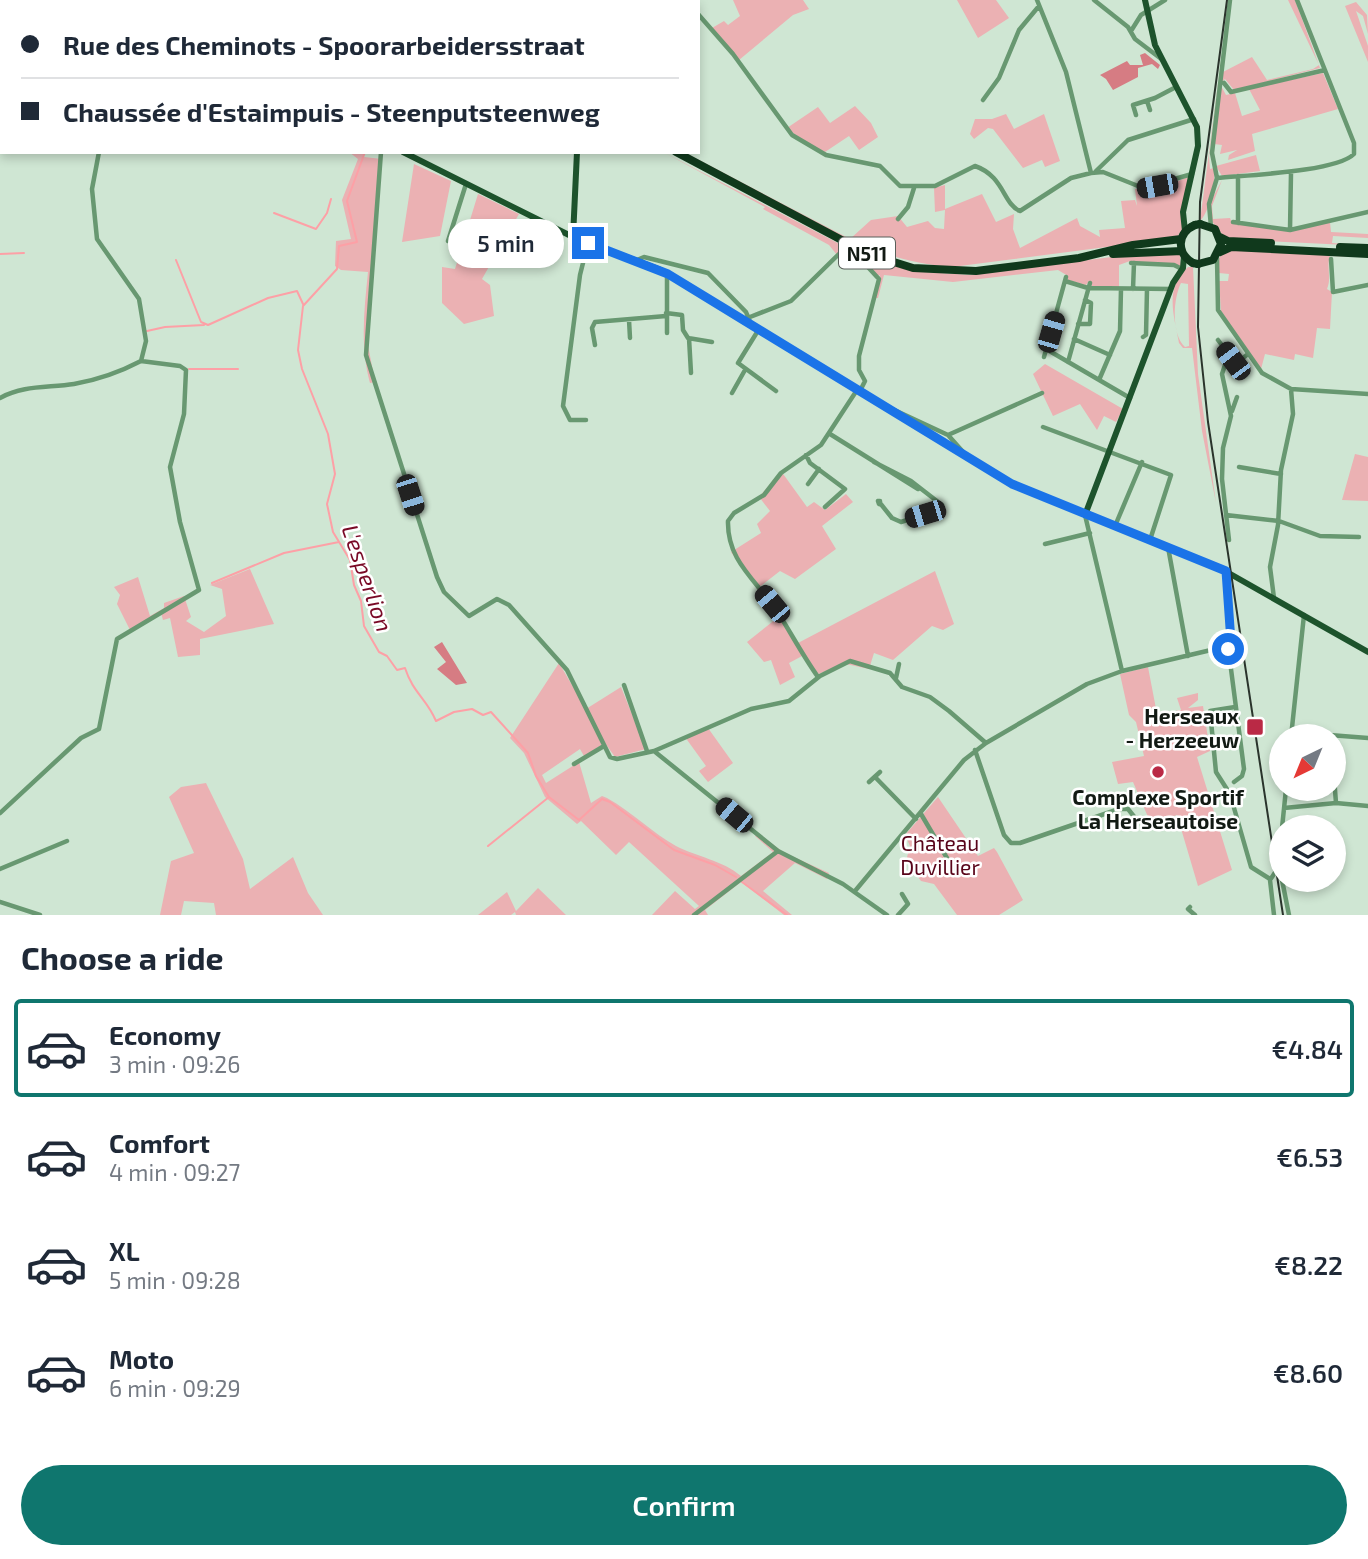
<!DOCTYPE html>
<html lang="en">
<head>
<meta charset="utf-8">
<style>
	body { margin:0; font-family:"Exo 2",sans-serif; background:#f6f6f7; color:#1f2937; height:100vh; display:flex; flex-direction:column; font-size:26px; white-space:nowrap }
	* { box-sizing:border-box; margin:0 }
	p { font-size:23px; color:#747a83 }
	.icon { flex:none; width:38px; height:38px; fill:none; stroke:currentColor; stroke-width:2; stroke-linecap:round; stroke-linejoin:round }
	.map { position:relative; height:915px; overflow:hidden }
	.panel { display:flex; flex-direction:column; background:#fff; flex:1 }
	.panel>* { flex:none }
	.guide { position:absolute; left:0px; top:0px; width:700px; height:154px; box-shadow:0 4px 10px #0003; display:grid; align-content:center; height:154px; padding:0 21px; background:#fff }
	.needle { width:46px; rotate:223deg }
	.buttons { position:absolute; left:1269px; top:724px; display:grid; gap:14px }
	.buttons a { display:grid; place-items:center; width:77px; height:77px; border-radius:50%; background:#fff; box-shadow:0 4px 10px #0003; font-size:35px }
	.end { position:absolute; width:32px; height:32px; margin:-16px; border:9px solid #1a73e8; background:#fff; box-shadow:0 0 0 4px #fff }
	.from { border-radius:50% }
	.bubble { position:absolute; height:49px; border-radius:24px; background:#fff; box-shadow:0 4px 10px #0003; font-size:23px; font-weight:600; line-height:49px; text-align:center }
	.car { position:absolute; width:21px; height:42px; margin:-21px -10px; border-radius:9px; box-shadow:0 0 5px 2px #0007; background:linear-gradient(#222 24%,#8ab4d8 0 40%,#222 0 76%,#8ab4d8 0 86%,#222 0) }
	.guide b { display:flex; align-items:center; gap:24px; height:66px; font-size:26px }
	.guide b+b { border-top:2px solid #e0e1e3 }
	.guide i { width:18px; height:18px; background:#1f2937 }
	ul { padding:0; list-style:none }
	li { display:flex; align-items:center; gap:21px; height:98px; margin:0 14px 10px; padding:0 7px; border:4px solid transparent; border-radius:7px }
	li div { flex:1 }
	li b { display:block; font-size:26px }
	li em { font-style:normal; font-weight:600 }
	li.active { border-color:#0f766e }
	li>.icon { width:63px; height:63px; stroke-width:1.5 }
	h2 { padding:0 21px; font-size:32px; line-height:84px }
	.cta { display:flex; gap:14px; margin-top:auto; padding:14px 21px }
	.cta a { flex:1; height:80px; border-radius:42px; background:#0f766e; color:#fff; font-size:28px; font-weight:600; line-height:80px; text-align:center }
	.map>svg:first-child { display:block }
	.green { fill:#ebb1b3; fill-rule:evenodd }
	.forest { fill:#d67c83 }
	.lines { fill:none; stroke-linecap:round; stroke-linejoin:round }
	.stream { stroke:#fda0a6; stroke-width:2 }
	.minor { stroke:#689871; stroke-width:4.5 }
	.major { stroke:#1d532c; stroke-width:6 }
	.highway { stroke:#10391c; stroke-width:8 }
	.rail { stroke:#2a342c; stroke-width:2 }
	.highway-bridge { stroke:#10391c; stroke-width:8 }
	.route { stroke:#1a73e8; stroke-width:9 }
	.poi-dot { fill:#ba2945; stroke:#fff; stroke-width:2.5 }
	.labels { text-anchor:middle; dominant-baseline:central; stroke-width:5; stroke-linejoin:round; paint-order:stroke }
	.shield { fill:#fff; stroke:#595f5a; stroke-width:2 }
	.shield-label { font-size:19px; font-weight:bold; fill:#121a14 }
	.poi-label { font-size:21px; font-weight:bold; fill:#121a14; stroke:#fff; text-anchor:end }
	.park-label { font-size:21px; fill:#580419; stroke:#fff }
	.water-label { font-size:23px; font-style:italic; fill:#790926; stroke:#fff }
</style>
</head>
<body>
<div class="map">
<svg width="1368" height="915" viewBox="0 0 1368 915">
	<rect width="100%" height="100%" fill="#cfe6d3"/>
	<path class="green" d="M733 0H803L809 9 793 15 739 60 712 28 724 21 728 25 740 16Z
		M957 0H996L1009 18 978 38Z
		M1229 0 1209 156 1210 169 1214 168C1216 182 1209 213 1200 221Z
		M1288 0H1295L1320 68 1234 90 1225 79 1220 84 1226 95 1235 93 1242 116 1260 110 1249 89 1323 73 1338 109 1252 134 1255 151 1228 160 1229 155 1237 150 1220 154 1222 145 1214 144 1221 73 1252 57 1267 80 1313 69 1319 65Z
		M1356 2 1367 15 1368 34 1363 16 1356 11 1368 46V62L1345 6Z
		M855 106 871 123 878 137 859 150 849 136 825 152 803 141 787 128 818 107 830 123Z
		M1006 114 1014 129 1044 114 1060 161 1045 167 1042 160 1023 168 993 129 988 128 974 139 970 134 975 119H992Z
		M349 152H364V157L382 159 367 340 375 382 370 383C360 346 364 311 368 272L341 270 335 266 336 241 351 239 342 200 358 159Z
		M663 152 855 252 911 271 970 275 1127 255H1180L1181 266 1130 261 1119 265V287L1092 286 1089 281 1086 285 1068 280V276L1058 270 953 282 884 275 878 298H875L880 275 877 276 848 251 843 250 837 255 829 245 763 209 765 207Z
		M684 152 850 239 871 220 898 216 907 227 928 221 935 228 944 229 945 210 935 212 934 188 945 185V209L982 194 996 222 1014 214 1013 229 1020 248 1077 218 1080 226 1100 237 1099 230 1125 228 1121 201 1135 200 1137 206 1135 189H1158L1188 177 1183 229 1176 238 952 267C858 261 766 196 684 152Z
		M1256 155 1260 171 1222 176 1216 166Z
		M414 164 451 181 440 236 402 242Z
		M1222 180 1212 206 1213 219 1230 218 1232 223 1293 231 1330 222 1331 232 1368 234V238L1333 236 1332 243 1368 246 1226 239 1210 219V203Z
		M478 194 519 214 482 279 490 285 494 316 464 324 442 303V267L455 269Z
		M1227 250 1368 257 1330 256C1326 268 1332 277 1327 289L1332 292 1330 329 1317 328 1313 358 1295 354 1294 360 1265 354 1261 369 1221 311 1219 281H1228L1229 274 1219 273V258Z
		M1188 267H1193L1198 374 1216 503 1202 431 1192 348H1183L1179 343C1174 315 1164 288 1188 267ZM1181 283 1188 284 1189 346 1185 347C1171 334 1173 299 1181 283Z
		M1045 364 1123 409 1116 422 1104 416 1097 430 1080 404 1053 416 1033 374Z
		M1355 454 1368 457V501L1342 500Z
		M781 471 807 507 814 502 825 510 846 494 853 502 822 526 836 549 795 579 780 571 757 589 731 552 761 533 757 524 770 511 759 497Z
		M250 569 274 624 200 639V655L178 657 170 618 163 620 161 613 131 632 117 604 120 595 114 587 138 577 150 616 164 608V603L184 596 191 617 186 621 204 632 226 616 222 589 210 585Z
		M935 571 954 624 943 630 932 626 893 660 874 653 869 669 846 664 818 674 804 655 789 663 795 677 780 685 771 660 764 662 747 642 781 615 798 643Z
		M559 663 586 709 621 687 646 749 615 757 605 743 584 756 580 749 542 775 546 783 579 762 591 803 602 796 607 798C632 812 654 834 676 846 697 857 722 860 741 876L773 852 755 836 758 833 783 852 829 873 827 879 795 863 763 891 792 915H784L741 882 705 910 708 915H652L675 891 695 909 699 906 629 842 616 855 581 821 577 824 545 797 524 753 510 738Z
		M1148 667 1157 714 1181 710 1177 698 1198 693V700L1188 708 1203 706 1210 751 1197 757 1232 870 1198 886 1177 815 1151 824 1133 782 1118 784 1112 762 1144 756 1136 722 1129 715 1120 674Z
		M708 728 733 763 708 782 699 771 706 766 685 737Z
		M206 783 243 859 250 889 293 857 308 893 323 915H216L214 903 184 901 181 915H160L171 861 194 853 169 797 181 787Z
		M938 797 978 856 994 848 997 852 1023 900 999 915H957L934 884 921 881 906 861 910 846 905 835Z
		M538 888 566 915H516L515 912 511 915H478L507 892 516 911Z"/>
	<path class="forest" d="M1145 53 1160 65 1158 69 1152 64 1138 68V77L1113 90 1106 79 1100 75 1127 61 1130 65H1143L1140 55Z
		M442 642 467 683 456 685 437 669 446 662 434 647Z"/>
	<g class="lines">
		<path class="stream" d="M357 0 358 2
			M365 152 347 201 357 242 339 246 337 269 303 306 298 350 302 369 328 434 335 474 327 504 333 532 350 560 354 585 361 601 364 626 379 652 387 656 397 670 405 668C413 693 427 699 436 721L454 712 472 709 483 715 491 712 528 753 536 776 549 797 579 820 602 799 610 802 674 850 715 865 736 877
			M274 213 316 229 327 213 331 199
			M0 254 24 253
			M176 260 201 322 208 325 268 298 297 291 303 304
			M147 331 165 327 204 325
			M189 369H238
			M212 583 284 553 339 542
			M488 846 549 797
			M742 882 787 915"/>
		<path class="minor" d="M193 0 197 2
			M307 0 309 2
			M544 0V2
			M686 0 688 2
			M1037 0 1066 72 1091 173
			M1094 0 1128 27 1135 39 1160 58
			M250 2 251 0
			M698 14 733 54 792 135 826 155 880 166 900 186H935L975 166C1004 176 1003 204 1020 211L1071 178 1091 173 1103 172 1143 188 1192 174
			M1131 31 1141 15 1165 0
			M0 42 2 44
			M1224 83 1231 92 1325 70
			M983 100 999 78 1019 30 1039 6
			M1147 101 1150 110
			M1136 115 1133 105 1155 98 1176 87
			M381 152 366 355 437 577 444 592 469 616 497 599 509 605 567 670 610 757 617 759 654 751 778 851 843 884 887 915
			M1096 171 1128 140 1194 119
			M1217 178C1246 175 1336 172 1354 154V143L1297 0
			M898 219 908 207 914 188
			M1233 222 1290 230 1368 212
			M1238 223V176
			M1211 227 1209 204 1217 178 1212 153 1230 0
			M1290 230 1291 173
			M448 241 466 184
			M1217 258 1218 310 1262 373 1291 389 1368 394
			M1331 259 1333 292 1368 285
			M637 260 644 257 708 273 746 312 751 324
			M1131 263 1174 265 1182 269
			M1065 281 1088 288 1171 289
			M1133 289 1134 263
			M666 313 682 315 683 330 688 338 712 342
			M750 317 791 301 840 253C857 251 868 268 879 279L859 356V370L865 381 860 391
			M629 320 630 338
			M1078 324H1090L1091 303 1085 300
			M759 329 738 363 776 391
			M667 333V274
			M1143 337 1146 335 1147 289
			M689 338 691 373
			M1074 339 1110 355
			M1218 340 1233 360
			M595 345 592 328 595 322 666 316
			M1046 349 1130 398
			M1044 357 1066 277
			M1068 362 1090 283
			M1099 380 1120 331 1121 289
			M732 393 745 370
			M0 398C23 385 48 388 74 384 97 380 120 372 141 361L146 341 139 299 97 239 92 189 99 152
			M890 408 948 435 964 453
			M1232 411 1237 397
			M586 420H570L563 406 580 275 588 243
			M1043 427 1171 475 1150 540
			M830 434 918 489
			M948 435 1042 393
			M806 455 810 463 845 489 825 507
			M874 462 911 481 942 505 935 511 901 522 892 518 880 503
			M1239 467 1281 474
			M808 484 819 469
			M878 501H880V503L879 504Z
			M1085 515 1122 671
			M1226 515 1279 521 1320 536 1359 537
			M1115 526 1142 462
			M1229 540 1222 479 1223 448 1231 416 1222 374 1226 362H1238L1248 354
			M1045 544 1090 533
			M1168 547 1188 656
			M1226 571 1231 642 1228 646 1244 769 1242 776 1234 782
			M1274 598 1270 567 1278 525 1281 470 1293 414 1291 389
			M818 677C803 656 791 633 777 611 756 580 727 561 728 521L734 513 764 495 781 473 821 445 857 390
			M896 678 899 664
			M624 685 647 751
			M1235 707 1210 711 1216 772 1230 794 1251 867 1270 879
			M1291 732 1368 738
			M1291 737 1304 615
			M975 750 1004 835 1011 843H1020L1119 809H1128L1136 819
			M654 751 751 709 789 701 820 676 850 661 890 673 902 687 930 697 949 711 986 743
			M574 764 604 746
			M875 777 916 819
			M1334 777 1336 803
			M869 782 880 772
			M1284 808 1336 803 1368 806
			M0 813 81 738 99 729 117 639 199 590 180 522 170 467 184 414 186 370 180 366 141 361
			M921 814 954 870
			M1282 828 1286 789
			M0 869 67 841
			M1282 880 1289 915
			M855 891 964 760 986 743 1087 684 1122 671 1228 646
			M0 902 40 915
			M1190 907 1188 909 1195 915
			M694 915 778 851
			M898 915 908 904 902 894
			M1274 915 1270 880 1280 865 1281 844"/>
		<path class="major" d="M1145 0 1155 45 1197 127 1198 146 1183 212 1185 231
			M0 7 2 8
			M403 152 573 237 661 270 1012 484 1218 567 1368 652
			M573 237 577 152
			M1085 515 1173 283 1183 268 1184 256"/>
		<path class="highway" d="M427 0 430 2
			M676 152 868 254 913 268 976 271 1079 258 1133 245 1181 239
			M1220 237 1228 241 1271 243
			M1340 247 1368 248
			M1220 252 1231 247 1368 254
			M1113 254 1182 251
			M1193 263C1176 253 1177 233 1195 225
			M1198 264 1213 260 1221 244 1215 229 1200 224"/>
		<path class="rail" d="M1227 0 1200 202 1198 327 1208 422 1283 915"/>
		<path class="highway-bridge" d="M1195 225 1200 224
			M1193 263 1198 264"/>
	</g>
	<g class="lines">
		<path class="route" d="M588 243 668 274 1012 484 1226 571 1231 642 1228 649"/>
	</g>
	<g class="poi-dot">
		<rect x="1246" y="718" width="18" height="18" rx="3.5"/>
		<circle cx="1158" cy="772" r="7"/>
	</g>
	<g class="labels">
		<rect class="shield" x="839" y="237.5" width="56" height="31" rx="5"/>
		<g class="shield-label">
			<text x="867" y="253">N511</text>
		</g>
		<g class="poi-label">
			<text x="1239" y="715">Herseaux<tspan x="1239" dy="24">- Herzeeuw</tspan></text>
			<text x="1158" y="796" text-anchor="middle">Complexe Sportif<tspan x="1158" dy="24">La Herseautoise</tspan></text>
		</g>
		<g class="park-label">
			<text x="940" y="842">Château<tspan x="940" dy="24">Duvillier</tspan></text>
		</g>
		<g class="water-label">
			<text transform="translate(368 578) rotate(71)">L'esperlion</text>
		</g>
	</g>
</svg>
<div class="buttons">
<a><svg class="needle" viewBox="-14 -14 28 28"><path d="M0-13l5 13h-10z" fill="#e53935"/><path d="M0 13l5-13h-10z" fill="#747a83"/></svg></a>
<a><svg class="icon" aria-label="layers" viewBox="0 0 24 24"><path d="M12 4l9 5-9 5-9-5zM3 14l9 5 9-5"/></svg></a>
</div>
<i class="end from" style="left:1228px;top:649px"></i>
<i class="end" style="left:588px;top:243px"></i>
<div class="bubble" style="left:448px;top:219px;width:116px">5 min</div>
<i class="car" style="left:1157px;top:186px;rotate:260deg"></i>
<i class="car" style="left:1051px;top:332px;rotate:16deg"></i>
<i class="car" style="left:1233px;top:361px;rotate:323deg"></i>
<i class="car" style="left:410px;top:495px;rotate:162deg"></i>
<i class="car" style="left:925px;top:514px;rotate:253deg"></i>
<i class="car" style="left:772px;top:604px;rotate:320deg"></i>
<i class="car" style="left:734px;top:815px;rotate:310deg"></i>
<div class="guide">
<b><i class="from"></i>Rue des Cheminots - Spoorarbeidersstraat</b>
<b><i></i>Chaussée d'Estaimpuis - Steenputsteenweg</b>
</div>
</div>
<section class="panel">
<h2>Choose a ride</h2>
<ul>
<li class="active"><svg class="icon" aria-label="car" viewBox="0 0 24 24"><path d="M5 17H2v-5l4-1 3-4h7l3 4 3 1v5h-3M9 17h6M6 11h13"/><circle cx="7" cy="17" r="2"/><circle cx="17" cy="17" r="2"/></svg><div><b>Economy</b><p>3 min · 09:26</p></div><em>€4.84</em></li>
<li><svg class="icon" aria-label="car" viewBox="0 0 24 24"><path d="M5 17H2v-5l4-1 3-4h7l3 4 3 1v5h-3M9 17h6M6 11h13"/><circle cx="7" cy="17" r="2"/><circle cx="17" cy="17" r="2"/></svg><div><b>Comfort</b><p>4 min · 09:27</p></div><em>€6.53</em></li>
<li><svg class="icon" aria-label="car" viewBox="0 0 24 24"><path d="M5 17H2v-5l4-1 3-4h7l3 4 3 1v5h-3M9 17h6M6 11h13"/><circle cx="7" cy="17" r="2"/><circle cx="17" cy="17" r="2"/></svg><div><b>XL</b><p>5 min · 09:28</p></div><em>€8.22</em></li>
<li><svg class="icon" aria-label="car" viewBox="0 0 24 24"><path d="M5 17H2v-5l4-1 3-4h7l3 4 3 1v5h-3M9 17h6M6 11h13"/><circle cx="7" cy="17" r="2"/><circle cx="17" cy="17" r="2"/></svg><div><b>Moto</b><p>6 min · 09:29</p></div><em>€8.60</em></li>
</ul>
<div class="cta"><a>Confirm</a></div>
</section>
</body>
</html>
